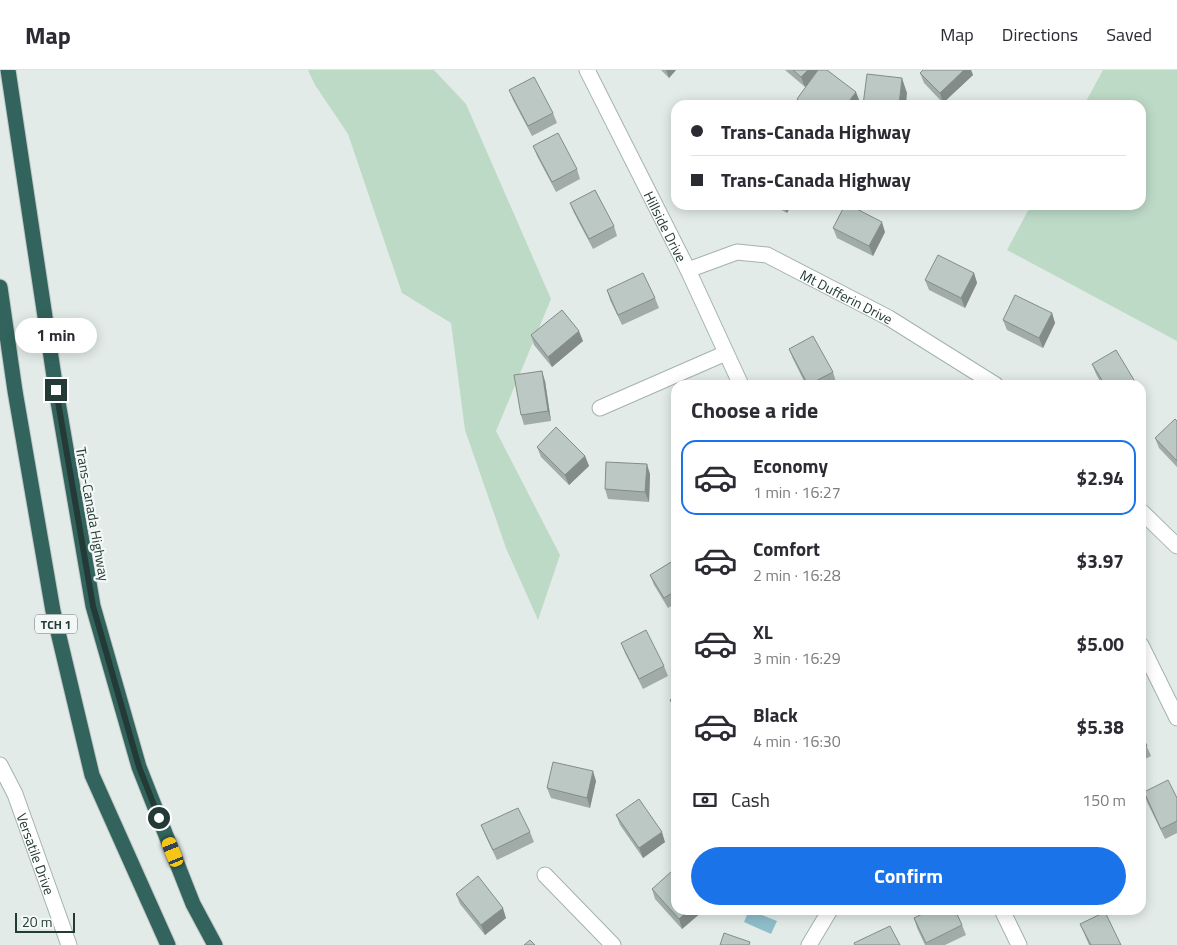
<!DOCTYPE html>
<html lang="en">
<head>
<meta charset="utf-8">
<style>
	body { margin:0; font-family:"Titillium Web",sans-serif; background:#f7f7f7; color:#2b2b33; height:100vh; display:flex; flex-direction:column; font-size:19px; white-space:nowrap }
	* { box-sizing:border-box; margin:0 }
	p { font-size:16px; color:#7c7c81 }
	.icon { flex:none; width:28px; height:28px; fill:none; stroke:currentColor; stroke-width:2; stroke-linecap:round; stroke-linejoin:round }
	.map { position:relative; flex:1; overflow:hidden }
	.side { position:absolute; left:671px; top:310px; width:475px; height:535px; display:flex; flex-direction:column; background:#fff; border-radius:15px; box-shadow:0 2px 12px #0003 }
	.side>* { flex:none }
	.guide { position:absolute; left:671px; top:30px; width:475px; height:110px; border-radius:15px; box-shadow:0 2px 12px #0003; display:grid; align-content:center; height:110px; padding:0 20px; background:#fff }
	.scale { position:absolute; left:15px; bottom:12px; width:60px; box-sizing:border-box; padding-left:5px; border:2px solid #243a36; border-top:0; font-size:14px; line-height:18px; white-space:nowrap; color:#243a36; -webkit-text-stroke:4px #f3f8f6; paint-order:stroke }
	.end { position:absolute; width:22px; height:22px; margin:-11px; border:6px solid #243a36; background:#fff; box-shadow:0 0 0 2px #fff }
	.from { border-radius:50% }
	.bubble { position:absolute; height:35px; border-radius:18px; background:#fff; box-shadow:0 2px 12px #0003; font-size:16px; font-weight:700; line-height:35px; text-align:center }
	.car { position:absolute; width:15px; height:30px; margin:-15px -8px; border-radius:6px; box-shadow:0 0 4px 1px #0007; background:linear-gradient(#f5c518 24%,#345 0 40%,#f5c518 0 76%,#345 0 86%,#f5c518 0) }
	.guide b { display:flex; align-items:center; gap:18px; height:48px; font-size:19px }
	.guide b+b { border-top:1px solid #e1e1e2 }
	.guide i { width:12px; height:12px; background:#2b2b33 }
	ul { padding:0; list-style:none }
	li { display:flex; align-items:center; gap:15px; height:75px; margin:0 10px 8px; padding:0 10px; border:2px solid transparent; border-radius:15px }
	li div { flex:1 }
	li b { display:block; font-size:19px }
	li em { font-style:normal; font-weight:700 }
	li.selected { border-color:#1a73e8 }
	li>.icon { width:45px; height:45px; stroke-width:1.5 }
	h2 { padding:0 20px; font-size:22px; line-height:60px }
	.pay { display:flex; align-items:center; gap:12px; height:55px; padding:0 20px; font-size:19px }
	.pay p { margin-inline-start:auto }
	.primary-button { display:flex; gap:10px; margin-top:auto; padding:10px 20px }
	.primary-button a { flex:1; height:58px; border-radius:30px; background:#1a73e8; color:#fff; font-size:20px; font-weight:700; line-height:58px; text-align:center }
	header { display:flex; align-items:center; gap:30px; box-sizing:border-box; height:70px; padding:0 25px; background:#fff; border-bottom:1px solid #e1e1e2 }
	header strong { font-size:24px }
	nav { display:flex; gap:28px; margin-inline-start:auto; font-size:18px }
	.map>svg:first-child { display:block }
	.green { fill:#bddac7 }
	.water { fill:#8fbecb }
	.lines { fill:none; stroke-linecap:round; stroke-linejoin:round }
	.minor-casing { stroke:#a5b2af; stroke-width:17 }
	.highway-casing { stroke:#c2c8c7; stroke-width:17 }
	.minor { stroke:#fff; stroke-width:15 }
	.highway { stroke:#32645d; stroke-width:15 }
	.wall { fill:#a1aca9 }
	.shaded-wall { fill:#838c89 }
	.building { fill:#bbc8c4; stroke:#838c89 }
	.route { stroke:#243a36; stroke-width:6 }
	.labels { text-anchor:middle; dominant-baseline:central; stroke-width:4.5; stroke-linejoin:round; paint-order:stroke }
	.shield { fill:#f3f8f6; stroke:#627370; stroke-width:1 }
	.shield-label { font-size:12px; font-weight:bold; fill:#243a36 }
	.street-label { font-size:14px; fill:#243a36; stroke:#f3f8f6 }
</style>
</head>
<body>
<header>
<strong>Map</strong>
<nav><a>Map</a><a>Directions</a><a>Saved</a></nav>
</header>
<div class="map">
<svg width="1177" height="875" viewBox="0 0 1177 875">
	<rect width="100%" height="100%" fill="#e2ebe8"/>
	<path class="green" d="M308 0H434L466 34 551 229 496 361 560 485 538 550 506 478 465 360 451 253 402 223 348 64 315 15Z
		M1103 0H1177V271L1007 180 1031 135H1141V35H1084Z"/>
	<path class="water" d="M749 840 777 851 771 864 744 852Z"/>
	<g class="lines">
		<g class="minor-casing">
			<g id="minor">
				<path id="s1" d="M587 0 688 200 741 315"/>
				<path id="s2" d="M688 200 737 182 767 185 889 248 996 315"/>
				<path d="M600 338 726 283"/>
				<path d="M1141 441 1177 476"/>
				<path d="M1141 575 1177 648"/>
				<path id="s3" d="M0 695 15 724 69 875"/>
				<path d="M545 805 613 875"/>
				<path d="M1002 840 1019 875"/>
				<path d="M809 875 830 840"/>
			</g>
		</g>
		<g class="highway-casing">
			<path id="highway" d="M8 0 56 320 93 536 139 697 193 834 215 875
				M0 217 15 321 53 541 92 705 168 875"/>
		</g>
		<use href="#minor" class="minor"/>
		<use href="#highway" class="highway"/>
	</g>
	<path class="wall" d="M661 0H676L669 8Z
		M785 0H827L860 32 857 35H799L797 29 811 10 805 17Z
		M923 0H971L973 5 943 33 924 13 920 3Z
		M509 20 553 43 557 53 532 66 513 30Z
		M533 76 577 99 580 109 556 122 537 86Z
		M570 133 614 156 617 166 593 179 574 143Z
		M772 135H791L787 143Z
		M833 158 885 162 873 186 837 168Z
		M974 203 977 213 965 238 929 220 925 210Z
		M607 220 655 228 659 238 622 255 610 230Z
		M1052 243 1055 253 1043 278 1007 260 1003 250Z
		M531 265 583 271 552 297 534 275Z
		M789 279 833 302 836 312 831 315H806L793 289Z
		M1092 294 1137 315H1102L1096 304Z
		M545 311 551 351 524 355 521 345Z
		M1177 351V397L1159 378 1155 368Z
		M537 377 585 386 589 396 569 415 541 387Z
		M650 404 649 432 608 429 605 419Z
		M676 489V533L668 538 654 515 650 505Z
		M621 573 664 596 668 606 643 619 625 583Z
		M676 626V644L670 630Z
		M1141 663 1151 686 1141 691Z
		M596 711 590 738 551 728 547 718Z
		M1144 722 1177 728V763L1165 769 1147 732Z
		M616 745 665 772 643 788 620 755Z
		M481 755 530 762 534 772 497 790 485 765Z
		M652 819 703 841 682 859 655 829Z
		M456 824 506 848 485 865 460 834Z
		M914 848 962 855 966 865 945 875H925L917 858Z
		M1080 854 1121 875H1089Z"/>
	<path class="shaded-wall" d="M666 0H676L669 8Z
		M808 0H820L805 17 801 7Z
		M964 0H971L973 5 943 33 940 23Z
		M902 8 907 23 906 35H899Z
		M856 22 860 32 857 35H846Z
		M784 135H791L787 143Z
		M882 152 885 162 873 186 869 176Z
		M974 203 977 213 965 238 961 228Z
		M1052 243 1055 253 1043 278 1039 268Z
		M579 261 583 271 552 297 548 287Z
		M542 301 545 311 551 351 548 341Z
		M585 386 589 396 569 415 565 405Z
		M647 394 650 404 649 432 645 422Z
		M593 701 596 711 590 738 587 728Z
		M662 762 665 772 643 788 639 778Z
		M503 838 506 848 485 865 481 855Z
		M689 840H702L703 841 682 859 679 849Z"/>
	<path class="building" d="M793 0H808L801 7Z
		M818 0H827L856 22 846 35H805L797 29Z
		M923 0H964L940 23 920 3Z
		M867 4 902 8 899 35H863Z
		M534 7 553 43 528 56 509 20Z
		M558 63 577 99 552 112 533 76Z
		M595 120 614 156 589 169 570 133Z
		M845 135H849L882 152 869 176 833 158Z
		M938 185 974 203 961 228 925 210Z
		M643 203 655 228 618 245 607 220Z
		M1015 225 1052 243 1039 268 1003 250Z
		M562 240 579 261 548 287 531 265Z
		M813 266 833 302 808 315 789 279Z
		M1116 280 1137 315H1105L1092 294Z
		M542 301 548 341 521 345 514 305Z
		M1175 349 1177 351V391L1155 368Z
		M556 357 585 386 565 405 537 377Z
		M676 372V381L673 374Z
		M606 392 647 394 645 422 605 419Z
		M676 489V521L664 528 650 505Z
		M646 560 664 596 639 609 621 573Z
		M676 626V640L670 630Z
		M1141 663 1147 676 1141 679Z
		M553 692 593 701 587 728 547 718Z
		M1168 710 1177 728V751L1161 759 1144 722Z
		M639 729 662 762 639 778 616 745Z
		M518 738 530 762 493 780 481 755Z
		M672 801 676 805V840H689L679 849 652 819Z
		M478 806 503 838 481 855 456 824Z
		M930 840H955L962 855 926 873 914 848Z
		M1105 842 1121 875H1091L1080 854Z
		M890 856 900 875H855L854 873Z
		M724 863 750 872 749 875H720Z
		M530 870 535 875H524Z"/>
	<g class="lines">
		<path class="route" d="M56 320 93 536 139 697 159 748"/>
	</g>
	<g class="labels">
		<rect class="shield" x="35" y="544.5" width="42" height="19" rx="4"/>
		<g class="shield-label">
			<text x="56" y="554">TCH 1</text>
		</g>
		<g class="street-label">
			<text stroke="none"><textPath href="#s1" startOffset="175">Hillside Drive</textPath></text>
			<text stroke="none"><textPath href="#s2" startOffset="172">Mt Dufferin Drive</textPath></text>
			<text transform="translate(93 444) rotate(80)">Trans-Canada Highway</text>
			<text stroke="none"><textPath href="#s3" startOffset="96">Versatile Drive</textPath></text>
		</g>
	</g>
</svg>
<div class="scale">20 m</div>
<i class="end from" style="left:159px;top:748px"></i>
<i class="end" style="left:56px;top:320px"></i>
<div class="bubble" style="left:15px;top:248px;width:82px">1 min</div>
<i class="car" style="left:173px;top:782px;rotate:338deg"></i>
<div class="guide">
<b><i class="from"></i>Trans-Canada Highway</b>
<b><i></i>Trans-Canada Highway</b>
</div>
<section class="side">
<h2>Choose a ride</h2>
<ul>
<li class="selected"><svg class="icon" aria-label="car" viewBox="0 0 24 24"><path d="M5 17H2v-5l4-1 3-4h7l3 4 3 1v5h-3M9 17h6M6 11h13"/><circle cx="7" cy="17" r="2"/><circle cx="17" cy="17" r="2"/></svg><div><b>Economy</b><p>1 min · 16:27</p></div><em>$2.94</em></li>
<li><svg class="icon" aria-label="car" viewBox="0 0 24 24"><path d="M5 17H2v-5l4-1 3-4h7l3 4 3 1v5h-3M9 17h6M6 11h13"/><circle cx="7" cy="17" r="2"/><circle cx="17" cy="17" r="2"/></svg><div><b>Comfort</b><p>2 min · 16:28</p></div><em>$3.97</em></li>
<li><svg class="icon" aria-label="car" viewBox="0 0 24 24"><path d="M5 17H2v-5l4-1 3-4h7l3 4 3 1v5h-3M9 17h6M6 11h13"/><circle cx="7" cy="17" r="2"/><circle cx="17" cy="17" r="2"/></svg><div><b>XL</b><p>3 min · 16:29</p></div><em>$5.00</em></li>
<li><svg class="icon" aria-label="car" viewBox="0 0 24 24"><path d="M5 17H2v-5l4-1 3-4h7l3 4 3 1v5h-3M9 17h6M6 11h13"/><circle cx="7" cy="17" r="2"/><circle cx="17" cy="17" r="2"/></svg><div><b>Black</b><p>4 min · 16:30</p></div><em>$5.38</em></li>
</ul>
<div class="pay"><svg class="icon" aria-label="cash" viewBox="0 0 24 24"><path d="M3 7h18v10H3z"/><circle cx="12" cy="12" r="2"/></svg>Cash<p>150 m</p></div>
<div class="primary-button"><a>Confirm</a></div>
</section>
</div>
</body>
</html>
